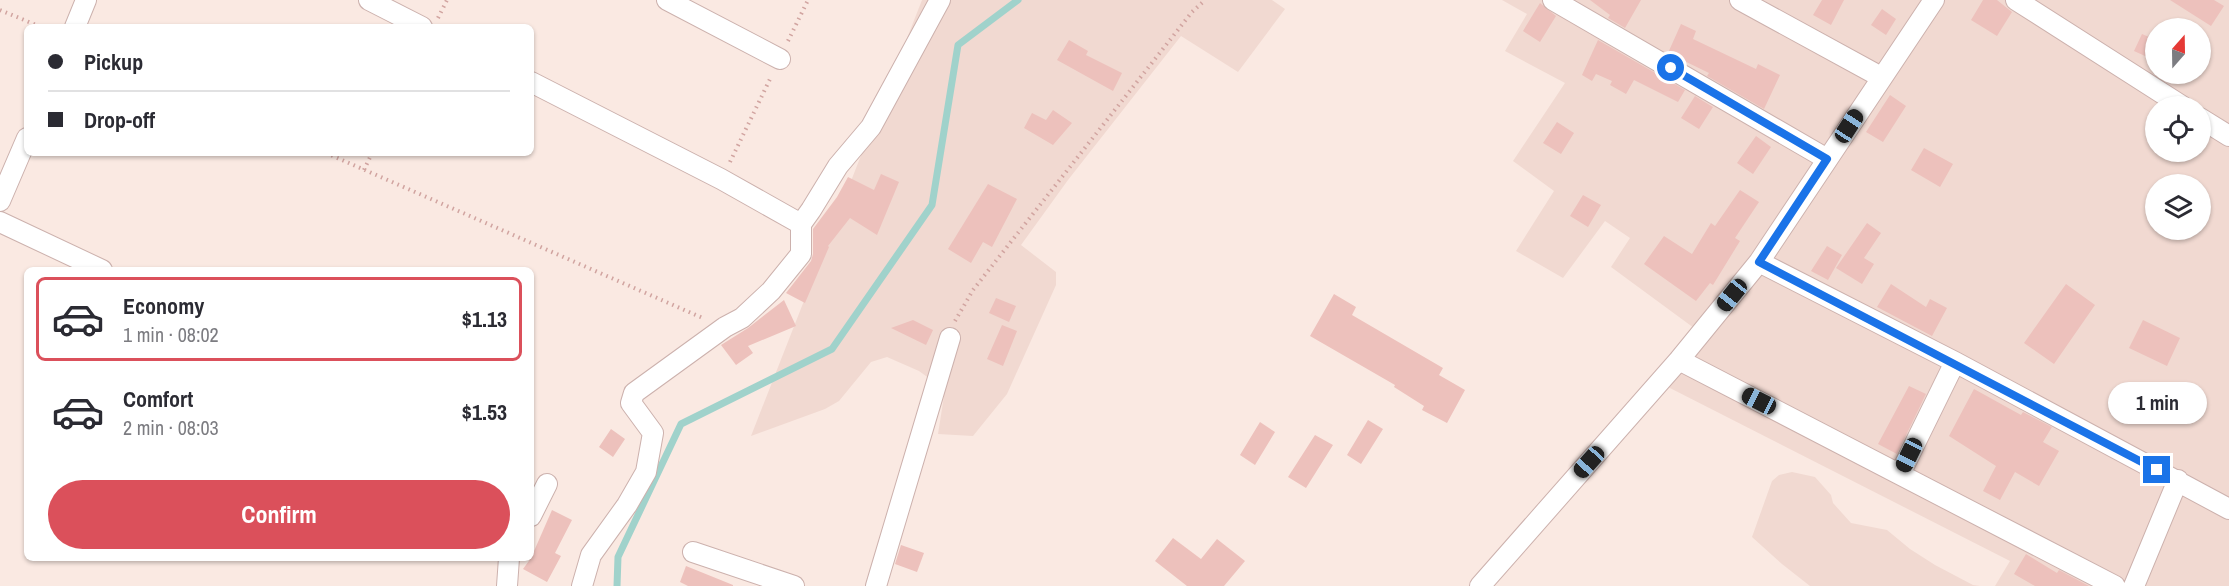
<!DOCTYPE html>
<html lang="en">
<head>
<meta charset="utf-8">
<style>
	body { margin:0; font-family:"Archivo Narrow",sans-serif; background:#f7f7f7; color:#2b2b33; height:100vh; display:flex; flex-direction:column; font-size:22px; white-space:nowrap }
	* { box-sizing:border-box; margin:0 }
	p { font-size:20px; color:#7c7c81 }
	.icon { flex:none; width:33px; height:33px; fill:none; stroke:currentColor; stroke-width:2; stroke-linecap:round; stroke-linejoin:round }
	.map { position:relative; flex:1; overflow:hidden }
	.side { position:absolute; left:24px; top:267px; width:510px; height:294px; display:flex; flex-direction:column; background:#fff; border-radius:9px; box-shadow:0 2px 4px #0004 }
	.side>* { flex:none }
	.banner { position:absolute; left:24px; top:24px; width:510px; height:132px; border-radius:9px; box-shadow:0 2px 4px #0004; display:grid; align-content:center; height:132px; padding:0 24px; background:#fff }
	.needle { width:39px; rotate:20deg }
	.fabs { position:absolute; left:2145px; top:18px; display:grid; gap:12px }
	.fabs a { display:grid; place-items:center; width:66px; height:66px; border-radius:50%; background:#fff; box-shadow:0 2px 4px #0004; font-size:30px }
	.end { position:absolute; width:27px; height:27px; margin:-14px; border:8px solid #1a73e8; background:#fff; box-shadow:0 0 0 3px #fff }
	.from { border-radius:50% }
	.bubble { position:absolute; height:42px; border-radius:21px; background:#fff; box-shadow:0 2px 4px #0004; font-size:20px; font-weight:700; line-height:42px; text-align:center }
	.car { position:absolute; width:18px; height:36px; margin:-18px -9px; border-radius:8px; box-shadow:0 0 4px 2px #0007; background:linear-gradient(#222 24%,#8ab4d8 0 40%,#222 0 76%,#8ab4d8 0 86%,#222 0) }
	.banner b { display:flex; align-items:center; gap:21px; height:57px; font-size:22px }
	.banner b+b { border-top:2px solid #e1e1e2 }
	.banner i { width:15px; height:15px; background:#2b2b33 }
	ul { padding:10px 0 0; list-style:none }
	li { display:flex; align-items:center; gap:18px; height:84px; margin:0 12px 9px; padding:0 12px; border:3px solid transparent; border-radius:9px }
	li div { flex:1 }
	li b { display:block; font-size:22px }
	li em { font-style:normal; font-weight:700 }
	li.active { border-color:#db505b }
	li>.icon { width:54px; height:54px; stroke-width:1.5 }
	.cta { display:flex; gap:12px; margin-top:auto; padding:12px 24px }
	.cta a { flex:1; height:69px; border-radius:36px; background:#db505b; color:#fff; font-size:24px; font-weight:700; line-height:69px; text-align:center }
	.map>svg:first-child { display:block }
	.residential { fill:#f1d9d1; fill-rule:evenodd }
	.lines { fill:none; stroke-linecap:round; stroke-linejoin:round }
	.stream { stroke:#a0d2cb; stroke-width:7 }
	.building { fill:#edc1bc }
	.minor-casing { stroke:#ccb1ad; stroke-width:22 }
	.path { stroke:#d1a4a0; stroke-width:4; stroke-dasharray:1.5 4.5; stroke-linecap:butt }
	.minor { stroke:#fff; stroke-width:20 }
	.route { stroke:#1a73e8; stroke-width:8 }
</style>
</head>
<body>
<div class="map">
<svg width="2229" height="586" viewBox="0 0 2229 586">
	<rect width="100%" height="100%" fill="#fae9e2"/>
	<path class="residential" d="M922 0H1272L1285 9 1238 72 1181 36 1068 180 1021 245 1056 272V285L1007 394 973 436 938 434 944 396 941 387 919 371 887 357 871 362 839 401 825 409 751 436Z
		M1502 0H2229V586H1995L2010 561 1666 386 1694 328 1611 267 1630 238 1605 221 1563 278 1516 251 1554 191 1513 161 1565 83 1505 51 1527 14ZM2156 28H2200V74H2156ZM2156 106H2200V152H2156ZM2156 184H2200V230H2156Z
		M1792 472 1815 477 1831 495 1833 503 1851 523 1887 530 1910 549 1935 565 1973 585 1980 586H1810L1782 564 1752 537 1772 481 1779 475Z"/>
	<g class="lines">
		<path class="stream" d="M617 586 618 557 681 424 832 349 932 205 958 45 1018 0"/>
	</g>
	<path class="building" d="M1590 0H1641L1625 28 1608 18 1610 15Z
		M1822 0H1844L1831 25 1813 15Z
		M1983 0H1997L2012 12 1997 36 1971 20Z
		M2170 0H2214L2224 6 2211 26Z
		M1540 3 1556 16 1540 42 1523 31Z
		M1882 9 1896 19 1886 35 1871 25Z
		M1681 24 1696 31 1693 39 1756 69 1758 64 1780 75 1764 109 1707 76 1709 73 1668 53Z
		M2142 34 2156 40V61L2134 51Z
		M1069 40 1088 51 1086 55 1122 73 1113 91 1057 60Z
		M1598 40 1685 90 1678 102 1634 80 1626 94 1610 85 1612 81 1596 74 1592 81 1582 75Z
		M1890 95 1906 106 1883 142 1866 132Z
		M1695 96 1713 107 1699 129 1681 118Z
		M1053 110 1072 123 1053 145 1024 128 1032 113 1046 120Z
		M1557 122 1574 133 1561 154 1543 143Z
		M1756 136 1771 147 1753 174 1737 163Z
		M1924 148 1953 164 1940 187 1911 170Z
		M881 174 899 182 877 235 850 218 828 246 829 247 805 303 786 293 811 261 813 254V229L837 197 848 177 874 190Z
		M988 184 1017 199 992 247 983 242 971 263 948 249Z
		M1740 190 1759 202 1735 238 1740 241 1713 285 1710 283 1696 301 1644 264 1664 236 1692 254 1711 223 1715 226Z
		M1583 195 1601 205 1588 227 1570 216Z
		M1867 223 1881 233 1864 258 1874 264 1862 284 1836 268Z
		M1827 246 1842 255 1828 280 1811 271Z
		M1891 284 1926 307 1930 299 1947 308 1932 336 1877 307Z
		M2066 284 2095 305 2054 364 2024 343Z
		M1334 294 1356 307 1352 315 1443 368 1439 375 1465 390 1447 423 1422 410 1424 406 1394 387 1395 385 1310 336Z
		M996 298 1016 306 1009 322 989 313Z
		M784 300 796 326 748 346 753 353 736 365 721 345 748 328Z
		M913 320 933 330 926 345 891 328Z
		M2143 320 2180 338 2167 366 2129 348Z
		M1002 325 1017 331 1003 366 987 359Z
		M1909 386 1926 394 1897 454 1878 444Z
		M1974 389 2021 415 2023 412 2052 427 2043 442 2059 451 2039 486 2015 472 2000 500 1983 491 1996 466 1949 436Z
		M1368 420 1383 429 1361 464 1347 455Z
		M1260 422 1275 432 1255 465 1240 455Z
		M611 429 625 439 613 457 599 447Z
		M1315 435 1333 445 1306 488 1288 477Z
		M552 510 572 520 555 553 561 556 547 582 523 569 531 558Z
		M1173 538 1201 559 1217 539 1245 561 1224 586H1187L1155 561Z
		M901 545 924 553 917 572 895 564Z
		M2026 554 2057 573 2059 570 2089 586H2035L2014 574Z
		M686 566 733 585V586H688L680 582Z"/>
	<g class="lines">
		<g class="minor-casing">
			<path id="minor" d="M369 0 422 27
				M667 0 780 59
				M1553 0 1827 159
				M1740 0 1881 77
				M2016 0 2182 106
				M75 27 86 0
				M531 82 721 179 801 224
				M2200 118 2229 136
				M0 201 27 138
				M0 222 102 270
				M1759 262 1955 362 2229 509
				M1679 360 2115 586
				M1900 474 1955 362
				M531 516 547 484
				M693 552 794 586
				M507 586 509 558
				M582 586 591 555 627 505 646 472 653 433 631 403 634 393 725 327 742 318 771 291 801 254V224L811 210 838 166 871 127 940 0
				M876 586 950 338
				M1480 586 1679 360 1759 262 1934 0
				M2134 586 2178 480"/>
		</g>
		<path class="path" d="M0 10 41 27
			M438 18 447 0
			M788 41 808 0
			M326 153 705 319
			M730 162 771 77
			M364 170 372 153
			M955 321 973 290 1192 12 1205 0"/>
		<use href="#minor" class="minor"/>
	</g>
	<g class="lines">
		<path class="route" d="M1671 68 1827 159 1759 262 2157 470"/>
	</g>
</svg>
<div class="fabs">
<a><svg class="needle" viewBox="-14 -14 28 28"><path d="M0-13l5 13h-10z" fill="#e53935"/><path d="M0 13l5-13h-10z" fill="#7c7c81"/></svg></a>
<a><svg class="icon" aria-label="locate" viewBox="0 0 24 24"><circle cx="12" cy="12" r="6"/><path d="M12 2v4M12 18v4M2 12h4M18 12h4"/></svg></a>
<a><svg class="icon" aria-label="layers" viewBox="0 0 24 24"><path d="M12 4l9 5-9 5-9-5zM3 14l9 5 9-5"/></svg></a>
</div>
<i class="end from" style="left:1671px;top:68px"></i>
<i class="end" style="left:2157px;top:470px"></i>
<div class="bubble" style="left:2108px;top:382px;width:99px">1 min</div>
<i class="car" style="left:1849px;top:126px;rotate:33deg"></i>
<i class="car" style="left:1732px;top:295px;rotate:219deg"></i>
<i class="car" style="left:1759px;top:401px;rotate:297deg"></i>
<i class="car" style="left:1909px;top:455px;rotate:206deg"></i>
<i class="car" style="left:1589px;top:462px;rotate:222deg"></i>
<div class="banner">
<b><i class="from"></i>Pickup</b>
<b><i></i>Drop-off</b>
</div>
<section class="side">
<ul>
<li class="active"><svg class="icon" aria-label="car" viewBox="0 0 24 24"><path d="M5 17H2v-5l4-1 3-4h7l3 4 3 1v5h-3M9 17h6M6 11h13"/><circle cx="7" cy="17" r="2"/><circle cx="17" cy="17" r="2"/></svg><div><b>Economy</b><p>1 min · 08:02</p></div><em>$1.13</em></li>
<li><svg class="icon" aria-label="car" viewBox="0 0 24 24"><path d="M5 17H2v-5l4-1 3-4h7l3 4 3 1v5h-3M9 17h6M6 11h13"/><circle cx="7" cy="17" r="2"/><circle cx="17" cy="17" r="2"/></svg><div><b>Comfort</b><p>2 min · 08:03</p></div><em>$1.53</em></li>
</ul>
<div class="cta"><a>Confirm</a></div>
</section>
</div>
</body>
</html>
